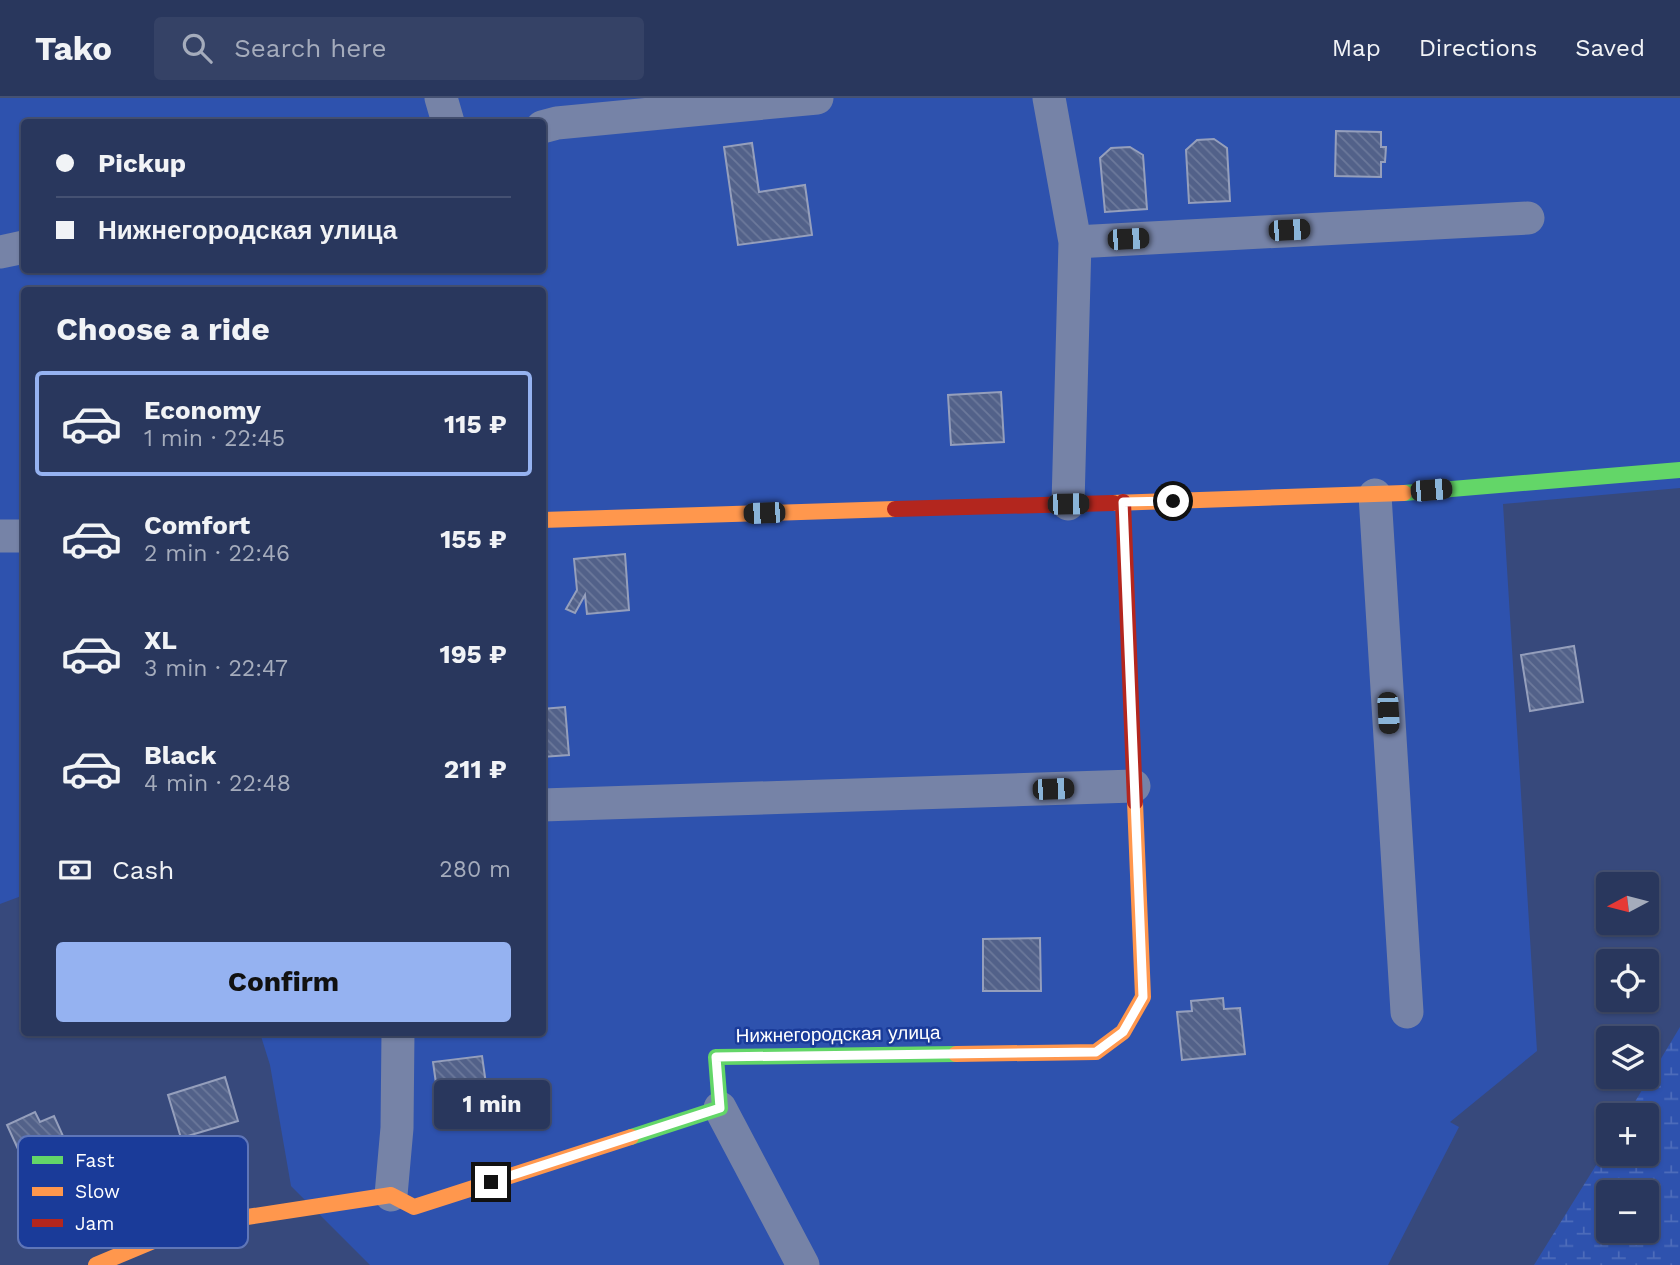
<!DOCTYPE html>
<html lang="en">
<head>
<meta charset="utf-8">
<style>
	body { margin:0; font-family:"Work Sans",sans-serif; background:#354266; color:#f1f3f6; height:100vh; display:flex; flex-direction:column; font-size:26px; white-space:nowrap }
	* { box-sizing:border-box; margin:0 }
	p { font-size:23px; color:#a5acbc }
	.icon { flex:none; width:38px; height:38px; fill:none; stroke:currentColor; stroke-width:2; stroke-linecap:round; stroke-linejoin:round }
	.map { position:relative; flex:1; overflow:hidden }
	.panel { position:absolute; left:21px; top:189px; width:525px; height:749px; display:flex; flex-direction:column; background:#29375d; border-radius:7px; box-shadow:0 2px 5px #0004,0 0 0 2px #455172 }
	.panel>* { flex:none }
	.hud { position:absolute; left:21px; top:21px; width:525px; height:154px; border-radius:7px; box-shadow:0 2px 5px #0004,0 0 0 2px #455172; display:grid; align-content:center; height:154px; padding:0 35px; background:#29375d }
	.needle { width:46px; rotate:263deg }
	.fabs { position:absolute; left:1596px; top:774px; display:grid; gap:14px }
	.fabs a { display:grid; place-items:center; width:63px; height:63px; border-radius:7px; background:#29375d; box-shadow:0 2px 5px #0004,0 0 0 2px #455172; font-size:35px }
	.end { position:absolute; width:32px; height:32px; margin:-16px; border:9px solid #fff; background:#111; box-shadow:0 0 0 4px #111 }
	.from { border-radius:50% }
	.bubble { position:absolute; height:49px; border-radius:7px; background:#29375d; box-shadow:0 2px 5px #0004,0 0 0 2px #455172; font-size:23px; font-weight:700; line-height:49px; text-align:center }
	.car { position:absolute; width:21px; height:42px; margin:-21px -10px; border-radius:9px; box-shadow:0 0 5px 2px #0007; background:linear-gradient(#222 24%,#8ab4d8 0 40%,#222 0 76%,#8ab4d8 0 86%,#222 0) }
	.hud b { display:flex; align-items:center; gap:24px; height:66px; font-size:26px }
	.hud b+b { border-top:2px solid #455172 }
	.hud i { width:18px; height:18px; background:#f1f3f6 }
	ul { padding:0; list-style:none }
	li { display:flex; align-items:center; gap:21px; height:105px; margin:0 14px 10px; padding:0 21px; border:4px solid transparent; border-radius:7px }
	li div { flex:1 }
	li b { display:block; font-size:26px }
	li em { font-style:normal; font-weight:700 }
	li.current { border-color:#95b2f1 }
	li>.icon { width:63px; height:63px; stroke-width:1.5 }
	h2 { padding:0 35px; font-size:32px; line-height:84px }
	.pay { display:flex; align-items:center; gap:18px; height:77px; padding:0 35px; font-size:26px }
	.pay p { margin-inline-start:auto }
	.primary-button { display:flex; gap:14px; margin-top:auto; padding:14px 35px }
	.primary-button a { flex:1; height:80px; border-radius:7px; background:#95b2f1; color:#111; font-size:28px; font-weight:700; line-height:80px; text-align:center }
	header { display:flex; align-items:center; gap:42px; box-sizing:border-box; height:98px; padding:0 35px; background:#29375d; border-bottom:2px solid #455172 }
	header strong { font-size:33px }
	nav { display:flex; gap:38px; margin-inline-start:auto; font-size:24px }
	.search { width:490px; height:63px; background:#354266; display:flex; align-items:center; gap:18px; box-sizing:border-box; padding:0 24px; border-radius:7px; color:#a5acbc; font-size:26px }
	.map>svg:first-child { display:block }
	.green { fill:#2e52ae; fill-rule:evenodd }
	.wetland { fill:url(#wetland-marsh); fill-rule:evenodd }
	.building { fill:url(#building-back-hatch); stroke:#959fbc; stroke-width:2 }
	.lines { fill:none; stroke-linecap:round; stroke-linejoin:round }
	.street { stroke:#7683a7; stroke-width:33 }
	.fast { stroke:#63d668; stroke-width:16 }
	.slow { stroke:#ff974d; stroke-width:16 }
	.jam { stroke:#b3261e; stroke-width:16 }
	.route { stroke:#fff; stroke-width:9 }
	.labels { text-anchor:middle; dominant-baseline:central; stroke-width:5; stroke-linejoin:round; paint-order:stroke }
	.street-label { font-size:19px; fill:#fff; stroke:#1a3b99 }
	.key { fill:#1a3b99; stroke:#5f76b8; stroke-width:2 }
	.key-label { font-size:19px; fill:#fff }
</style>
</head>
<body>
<header>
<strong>Tako</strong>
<div class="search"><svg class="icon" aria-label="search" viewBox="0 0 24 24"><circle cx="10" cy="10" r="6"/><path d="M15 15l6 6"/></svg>Search here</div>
<nav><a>Map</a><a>Directions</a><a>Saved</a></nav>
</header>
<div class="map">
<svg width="1680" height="1167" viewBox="0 0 1680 1167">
	<defs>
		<pattern id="wetland-marsh" width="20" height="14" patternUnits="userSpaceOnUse" patternTransform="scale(1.75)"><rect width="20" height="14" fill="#2e52ae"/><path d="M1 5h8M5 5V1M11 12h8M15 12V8" fill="none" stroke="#4d6cba"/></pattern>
		<pattern id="building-back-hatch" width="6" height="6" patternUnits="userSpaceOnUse" patternTransform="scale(1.75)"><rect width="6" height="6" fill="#526189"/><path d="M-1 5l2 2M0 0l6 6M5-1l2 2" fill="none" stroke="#6c799b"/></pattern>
	</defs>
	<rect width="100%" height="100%" fill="#37497c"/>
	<path class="green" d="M0 0H1680V390L1503 406 1537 953 1450 1024 1459 1029 1388 1167H370L291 1088 270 967 260 935 542 934V192H24V797L0 806ZM24 24H542V172H24Z"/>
	<path class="wetland" d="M1680 929V1167H1534L1608 1048V1055H1647V1017H1627ZM1608 1094H1647V1132H1608Z"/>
	<path class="building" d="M1336 33 1381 34V49H1386L1385 64H1381V79L1335 78Z
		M1214 41 1227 50 1230 103 1189 105 1186 52 1197 42Z
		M752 45 759 94 805 87 812 137 738 147 724 49Z
		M1130 49 1143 57 1147 111 1105 114 1100 60 1111 50Z
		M1001 294 1004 344 951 347 948 297Z
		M625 456 629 512 587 516 585 497 575 515 566 511 577 492 574 461Z
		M1574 548 1583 604 1530 613 1521 557Z
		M565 609 569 657 542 659V611Z
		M1040 840 1041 893H983V841Z
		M1223 900 1224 911 1240 910 1245 956 1182 962 1177 914 1192 913 1191 903Z
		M482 958 489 1007 440 1014 433 964Z
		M225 979 238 1023 181 1040 168 997Z
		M35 1014 40 1024 54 1018 80 1076 38 1095 7 1027Z"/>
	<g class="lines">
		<path class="street" d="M441 0 448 24
			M1049 0 1075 144 1068 406
			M542 29 557 25 817 0
			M1075 144 1528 120
			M0 154 24 149
			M1375 397 1407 914
			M0 438H24
			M542 707 1134 688
			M720 1010 803 1167
			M391 1097 397 1030 398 934"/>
		<path class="fast" d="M1404 395 1680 372
			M631 1039 720 1010 716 959 956 956"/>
		<path class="slow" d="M1113 405 1404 395
			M542 422 895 411
			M956 956 1096 954 1123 934 1143 899 1135 704
			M96 1167 189 1128 391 1097 414 1109 631 1039"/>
		<path class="jam" d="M1123 404 1135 704
			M895 411 1113 405"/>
	</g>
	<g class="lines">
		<path class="route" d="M491 1084 720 1010 716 959 1096 954 1123 934 1143 899 1123 404 1173 403"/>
	</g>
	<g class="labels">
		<g class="street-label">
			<text transform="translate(838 936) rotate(-1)">Нижнегородская улица</text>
		</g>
	</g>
	<rect x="18" y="1038" width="230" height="112" rx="10" class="key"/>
	<rect x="32" y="1058" width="31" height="8" fill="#63d668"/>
	<rect x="32" y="1089" width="31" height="9" fill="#ff974d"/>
	<rect x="32" y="1121" width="31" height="8" fill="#b3261e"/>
	<g class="key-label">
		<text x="75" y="1069">Fast</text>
		<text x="75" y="1100">Slow</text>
		<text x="75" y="1132">Jam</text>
	</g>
</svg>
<div class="fabs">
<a><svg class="needle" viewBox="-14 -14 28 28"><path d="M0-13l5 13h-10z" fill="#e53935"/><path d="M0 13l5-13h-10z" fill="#a5acbc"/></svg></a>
<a><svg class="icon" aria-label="locate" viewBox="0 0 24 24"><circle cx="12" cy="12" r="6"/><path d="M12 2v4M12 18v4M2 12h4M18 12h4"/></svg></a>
<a><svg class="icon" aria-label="layers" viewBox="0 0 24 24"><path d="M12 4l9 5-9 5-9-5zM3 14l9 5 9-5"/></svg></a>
<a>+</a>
<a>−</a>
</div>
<i class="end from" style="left:1173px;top:403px"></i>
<i class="end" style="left:491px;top:1084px"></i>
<div class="bubble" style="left:434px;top:982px;width:116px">1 min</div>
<i class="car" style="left:1289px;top:132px;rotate:87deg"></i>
<i class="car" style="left:1128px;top:141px;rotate:87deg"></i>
<i class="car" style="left:1431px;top:392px;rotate:85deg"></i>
<i class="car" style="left:1068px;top:406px;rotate:89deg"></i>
<i class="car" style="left:764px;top:415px;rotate:268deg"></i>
<i class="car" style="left:1388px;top:615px;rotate:177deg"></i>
<i class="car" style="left:1053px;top:691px;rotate:88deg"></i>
<div class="hud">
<b><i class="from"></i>Pickup</b>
<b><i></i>Нижнегородская улица</b>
</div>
<section class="panel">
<h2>Choose a ride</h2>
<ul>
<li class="current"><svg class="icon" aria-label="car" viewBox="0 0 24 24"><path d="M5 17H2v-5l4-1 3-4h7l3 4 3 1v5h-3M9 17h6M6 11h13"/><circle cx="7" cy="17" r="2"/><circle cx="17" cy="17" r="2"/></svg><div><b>Economy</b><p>1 min · 22:45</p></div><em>115 ₽</em></li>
<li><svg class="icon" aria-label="car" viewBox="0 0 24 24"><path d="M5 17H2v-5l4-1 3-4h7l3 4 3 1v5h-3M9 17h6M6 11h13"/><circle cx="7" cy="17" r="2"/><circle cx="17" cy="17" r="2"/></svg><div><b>Comfort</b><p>2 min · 22:46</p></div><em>155 ₽</em></li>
<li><svg class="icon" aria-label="car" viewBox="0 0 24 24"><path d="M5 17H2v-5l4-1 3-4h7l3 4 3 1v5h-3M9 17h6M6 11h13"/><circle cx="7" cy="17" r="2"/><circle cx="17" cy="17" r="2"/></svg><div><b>XL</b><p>3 min · 22:47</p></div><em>195 ₽</em></li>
<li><svg class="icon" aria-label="car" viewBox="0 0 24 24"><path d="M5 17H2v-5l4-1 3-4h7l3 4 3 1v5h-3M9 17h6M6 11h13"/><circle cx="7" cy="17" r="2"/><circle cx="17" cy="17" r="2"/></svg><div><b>Black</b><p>4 min · 22:48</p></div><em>211 ₽</em></li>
</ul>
<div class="pay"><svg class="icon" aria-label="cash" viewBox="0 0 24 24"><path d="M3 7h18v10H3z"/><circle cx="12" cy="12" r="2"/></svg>Cash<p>280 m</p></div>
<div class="primary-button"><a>Confirm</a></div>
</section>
</div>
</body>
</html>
